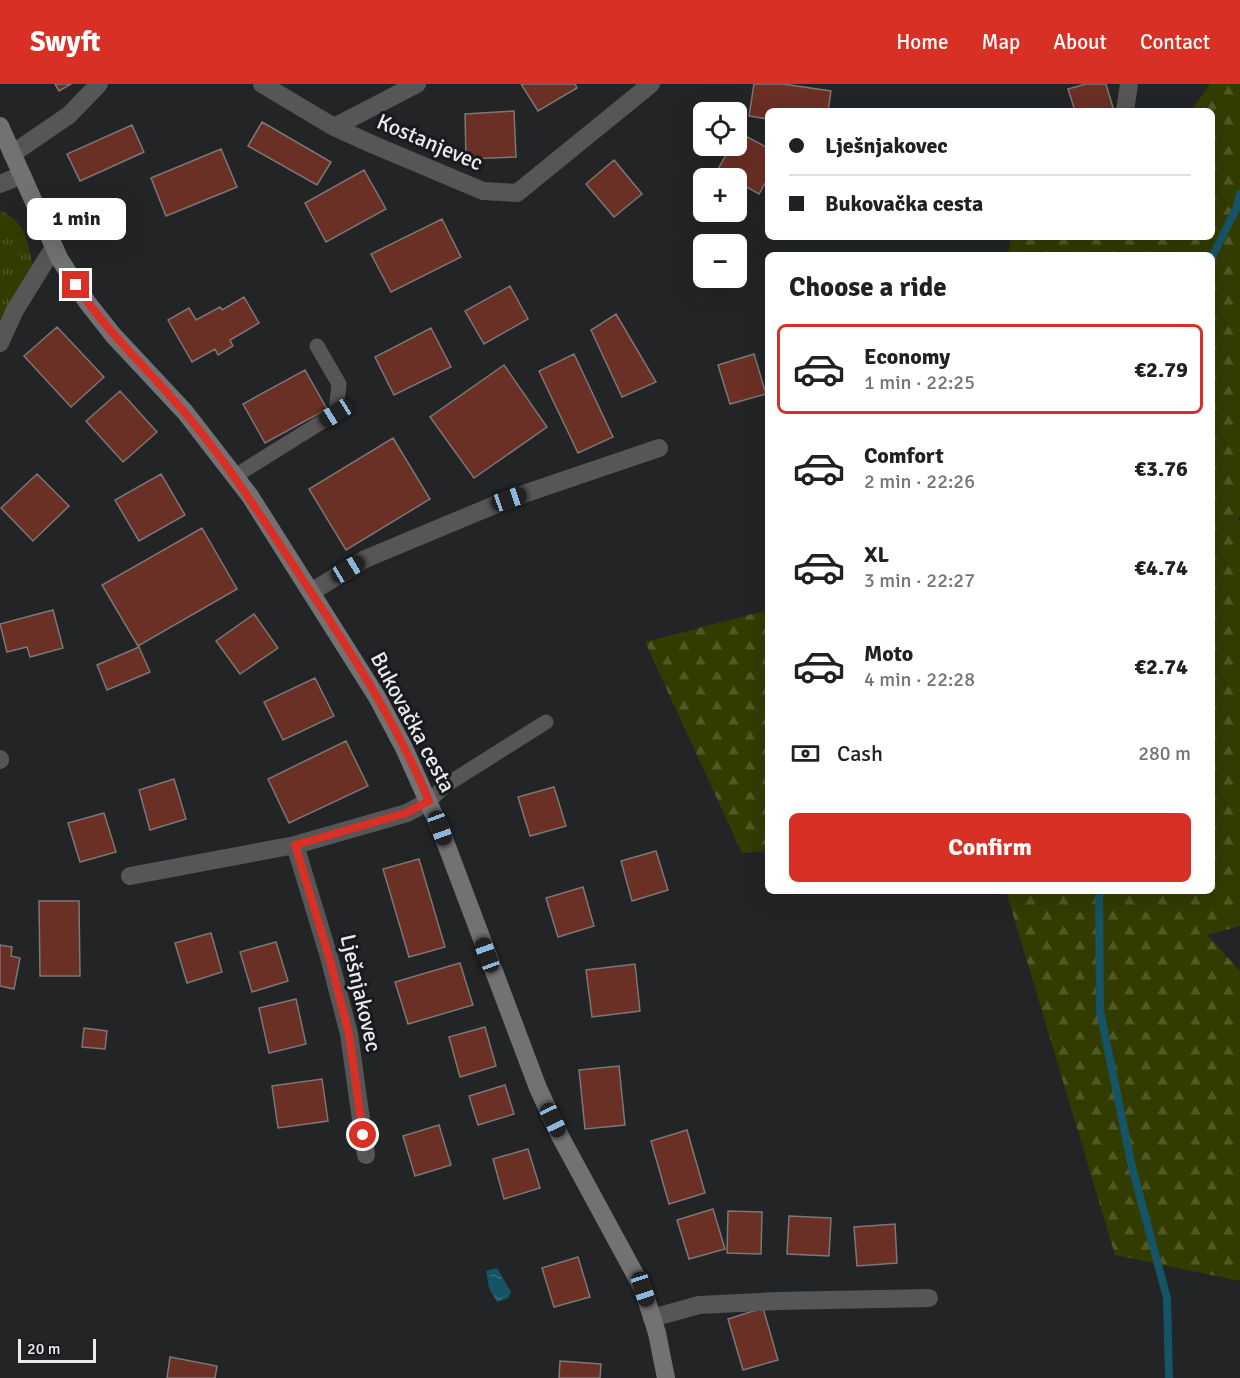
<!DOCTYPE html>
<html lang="en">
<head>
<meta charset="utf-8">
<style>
	body { margin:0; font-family:Signika,sans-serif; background:#f2f2f2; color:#202124; height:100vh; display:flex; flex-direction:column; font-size:22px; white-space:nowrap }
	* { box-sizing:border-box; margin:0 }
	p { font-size:20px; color:#757577 }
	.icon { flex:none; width:33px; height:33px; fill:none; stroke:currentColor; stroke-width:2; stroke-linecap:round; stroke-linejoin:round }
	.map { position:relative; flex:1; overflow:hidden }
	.side { position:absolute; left:765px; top:168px; width:450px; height:642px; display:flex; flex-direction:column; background:#fff; border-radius:9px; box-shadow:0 6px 24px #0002 }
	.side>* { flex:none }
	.guide { position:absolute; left:765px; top:24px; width:450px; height:132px; border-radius:9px; box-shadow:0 6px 24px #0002; display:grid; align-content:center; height:132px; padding:0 24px; background:#fff }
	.controls { position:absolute; left:693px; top:18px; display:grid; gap:12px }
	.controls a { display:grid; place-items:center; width:54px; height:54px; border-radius:9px; background:#fff; box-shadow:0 6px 24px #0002; font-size:30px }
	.scale { position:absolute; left:18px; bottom:15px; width:78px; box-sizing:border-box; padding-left:6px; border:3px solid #eaebed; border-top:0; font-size:16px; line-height:21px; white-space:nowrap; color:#eaebed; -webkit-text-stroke:4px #181a1d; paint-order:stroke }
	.end { position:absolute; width:27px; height:27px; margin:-14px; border:8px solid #d93025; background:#fff; box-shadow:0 0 0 3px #fff }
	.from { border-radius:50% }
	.bubble { position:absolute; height:42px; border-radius:9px; background:#fff; box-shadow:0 6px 24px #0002; font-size:20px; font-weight:700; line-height:42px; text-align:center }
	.car { position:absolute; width:18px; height:36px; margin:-18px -9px; border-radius:8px; box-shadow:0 0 4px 2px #0007; background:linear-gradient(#222 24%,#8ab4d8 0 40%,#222 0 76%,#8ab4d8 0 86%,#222 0) }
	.guide b { display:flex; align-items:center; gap:21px; height:57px; font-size:22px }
	.guide b+b { border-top:2px solid #e0e0e0 }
	.guide i { width:15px; height:15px; background:#202124 }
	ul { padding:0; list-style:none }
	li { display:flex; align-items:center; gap:18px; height:90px; margin:0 12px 9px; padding:0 12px; border:3px solid transparent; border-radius:9px }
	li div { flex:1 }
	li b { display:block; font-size:22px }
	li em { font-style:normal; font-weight:700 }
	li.on { border-color:#d93025 }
	li>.icon { width:54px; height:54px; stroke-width:1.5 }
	h2 { padding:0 24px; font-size:27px; line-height:72px }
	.pay { display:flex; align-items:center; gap:15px; height:66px; padding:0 24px; font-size:22px }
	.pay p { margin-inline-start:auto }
	.cta { display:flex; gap:12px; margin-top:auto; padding:12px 24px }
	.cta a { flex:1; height:69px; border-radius:9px; background:#d93025; color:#fff; font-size:24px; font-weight:700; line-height:69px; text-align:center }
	header { display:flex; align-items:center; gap:36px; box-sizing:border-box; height:84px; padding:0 30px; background:#d93025; color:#fff }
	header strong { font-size:28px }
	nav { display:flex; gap:33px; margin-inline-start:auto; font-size:21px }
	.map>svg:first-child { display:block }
	.grass { fill:url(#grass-tufts) }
	.forest { fill:url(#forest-firs) }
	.water { fill:url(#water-ripples) }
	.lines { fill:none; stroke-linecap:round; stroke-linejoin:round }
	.stream { stroke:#155467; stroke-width:8 }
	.building { fill:#6a2f25; stroke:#7c7776; stroke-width:1.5 }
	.lane { stroke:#565657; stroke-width:15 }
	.street { stroke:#565657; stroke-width:18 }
	.secondary { stroke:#727274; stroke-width:18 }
	.route { stroke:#d93025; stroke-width:8 }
	.labels { text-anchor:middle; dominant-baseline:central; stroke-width:6; stroke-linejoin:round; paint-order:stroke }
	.street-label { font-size:22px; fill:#eaebed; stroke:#181a1d }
</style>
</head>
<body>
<header>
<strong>Swyft</strong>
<nav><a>Home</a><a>Map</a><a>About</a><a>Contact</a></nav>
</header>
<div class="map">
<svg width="1240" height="1294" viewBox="0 0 1240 1294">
	<defs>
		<pattern id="grass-tufts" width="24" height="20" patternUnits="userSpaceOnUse" patternTransform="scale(1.5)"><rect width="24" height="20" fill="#333c00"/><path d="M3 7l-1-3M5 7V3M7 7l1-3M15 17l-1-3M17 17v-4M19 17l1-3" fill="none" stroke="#515826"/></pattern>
		<pattern id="forest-firs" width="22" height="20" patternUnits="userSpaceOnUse" patternTransform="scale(1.5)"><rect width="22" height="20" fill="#333c00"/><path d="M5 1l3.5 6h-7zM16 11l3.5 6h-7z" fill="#515826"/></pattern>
		<pattern id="water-ripples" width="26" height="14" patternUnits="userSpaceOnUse" patternTransform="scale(1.5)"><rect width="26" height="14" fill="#155467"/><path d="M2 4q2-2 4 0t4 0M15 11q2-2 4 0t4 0" fill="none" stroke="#376d7d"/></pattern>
	</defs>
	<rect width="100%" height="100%" fill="#222426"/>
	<path class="grass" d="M0 127C25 136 27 157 33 180L0 236Z"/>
	<path class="forest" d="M1210 0H1240V432L1238 435 1240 437V842L1207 851 1240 887V1197L1115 1171 1006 807H1212V171H1008L1011 153H1212V27H1191Z
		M768 526V767L742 769 645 558Z"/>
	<path class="water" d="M497 1184 511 1208 508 1214 497 1218 489 1204 486 1187Z"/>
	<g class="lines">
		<path class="stream" d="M1212 173 1236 125 1240 110
			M1099 807 1100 927 1132 1083 1167 1214 1169 1294"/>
	</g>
	<path class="building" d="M55 0H71L59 7Z
		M521 0H575L577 4 538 27Z
		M754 0H783L831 7 828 27H768V35L749 32Z
		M1086 0H1106L1114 27H1075L1068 5Z
		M514 27 516 73 466 75 465 30Z
		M262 38 331 78 317 101 248 62Z
		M132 41 144 68 80 97 67 70Z
		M738 48 768 64V94L759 110 736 97V94H731L717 87 731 62H736Z
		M221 65 237 103 166 132 151 94Z
		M614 76 642 110 614 133 586 100Z
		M364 86 386 125 326 158 305 119Z
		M442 135 461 173 391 208 371 170Z
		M510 202 528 235 484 260 465 227Z
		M244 213 259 239 230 256 233 262 218 271 215 265 192 278 168 236 189 224 196 236 220 223 222 226Z
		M616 230 656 298 622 313 591 246Z
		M57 243 104 293 71 323 24 272Z
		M431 244 451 283 394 311 375 273Z
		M574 270 613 353 578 369 539 287Z
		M754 270 766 310 730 320 718 281Z
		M504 281 547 343 474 394 430 333Z
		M305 286 327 325 265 359 243 320Z
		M120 307 157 348 123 378 86 337Z
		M393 354 430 415 346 466 309 405Z
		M37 390 69 422 33 457 1 424Z
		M161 390 185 431 139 457 115 416Z
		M202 444 237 505 138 562 102 501Z
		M53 526 63 564 30 573 27 563 7 568 0 540Z
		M254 530 278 564 240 590 216 557Z
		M139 563 150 588 107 606 97 581Z
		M315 594 334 632 283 656 264 618Z
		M346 657 368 702 289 739 268 695Z
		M174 695 186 735 150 746 139 706Z
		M554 703 566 742 530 752 518 713Z
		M104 729 116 768 80 778 68 739Z
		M656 767 668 806 632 817 621 777Z
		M419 775 445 863 409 873 383 785Z
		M583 803 594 842 558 853 546 814Z
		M39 817H79L80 892H40Z
		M211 849 222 888 187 899 175 859Z
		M276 858 288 897 252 908 240 868Z
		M0 861 12 863 11 872 20 874 14 905 0 902Z
		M460 879 473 921 408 940 395 898Z
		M635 880 640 927 592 933 586 886Z
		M296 915 306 960 269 969 259 924Z
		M485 943 496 982 460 993 449 953Z
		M84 944 107 947 105 965 82 963Z
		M619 982 625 1041 585 1045 579 986Z
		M322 995 328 1037 278 1044 272 1002Z
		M505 1001 514 1030 478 1041 469 1012Z
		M439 1041 451 1081 415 1092 403 1052Z
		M687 1046 705 1109 669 1120 651 1057Z
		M528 1065 540 1104 504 1115 493 1075Z
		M713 1125 725 1165 689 1175 677 1136Z
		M728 1127 762 1128 761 1170 727 1169Z
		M789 1132 831 1134 829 1172 787 1170Z
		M895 1140 897 1179 857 1182 854 1143Z
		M578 1173 590 1213 554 1223 542 1184Z
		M763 1224 778 1276 743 1286 728 1235Z
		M170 1273 217 1282 215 1294H167Z
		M560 1277 601 1280 600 1294H559Z"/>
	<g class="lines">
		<path class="lane" d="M235 392 336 329 339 300 317 262
			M429 717 446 701 546 638"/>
		<path class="street" d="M262 0 334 43 374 61 483 107 517 109 651 0
			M1125 27 1129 0
			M334 43 417 0
			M12 70 69 31 99 0
			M0 100 22 91
			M0 259 15 226 54 163
			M311 508 365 475 509 415 659 364
			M0 675V676
			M295 761 329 873 349 950 366 1071
			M130 792 295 761 407 729 429 717
			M652 1234 699 1221 778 1217 929 1214"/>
		<path class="secondary" d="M0 42 59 174 87 218 113 251 185 328 250 412 377 613 404 664 440 744 538 1004 560 1052 643 1205 657 1249 666 1294"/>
	</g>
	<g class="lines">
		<path class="route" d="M76 201C107 249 149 286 185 329 233 385 270 447 311 508 355 574 398 643 429 717L406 729 295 761 329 873 349 950 363 1051"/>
	</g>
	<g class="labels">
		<g class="street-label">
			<text transform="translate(430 58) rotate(23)">Kostanjevec</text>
			<text transform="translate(413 638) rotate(62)">Bukovačka cesta</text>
			<text transform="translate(361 909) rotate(77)">Lješnjakovec</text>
		</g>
	</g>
</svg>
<div class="controls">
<a><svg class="icon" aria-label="locate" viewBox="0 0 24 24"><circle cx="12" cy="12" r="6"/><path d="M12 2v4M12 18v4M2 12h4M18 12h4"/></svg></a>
<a>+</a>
<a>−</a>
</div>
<div class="scale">20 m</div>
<i class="end from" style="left:363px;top:1051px"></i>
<i class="end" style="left:76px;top:201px"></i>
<div class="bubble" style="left:27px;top:114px;width:99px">1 min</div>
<i class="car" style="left:336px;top:329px;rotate:238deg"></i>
<i class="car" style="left:509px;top:415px;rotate:71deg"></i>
<i class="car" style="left:348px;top:485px;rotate:59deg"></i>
<i class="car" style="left:440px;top:744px;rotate:160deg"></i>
<i class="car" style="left:487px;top:871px;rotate:340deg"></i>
<i class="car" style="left:553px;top:1036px;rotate:155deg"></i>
<i class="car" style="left:643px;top:1205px;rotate:162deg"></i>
<div class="guide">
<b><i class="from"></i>Lješnjakovec</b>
<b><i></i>Bukovačka cesta</b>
</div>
<section class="side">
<h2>Choose a ride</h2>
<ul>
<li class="on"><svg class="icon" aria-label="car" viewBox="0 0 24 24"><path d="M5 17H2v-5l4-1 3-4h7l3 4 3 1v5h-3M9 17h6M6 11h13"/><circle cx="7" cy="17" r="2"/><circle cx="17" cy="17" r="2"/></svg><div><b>Economy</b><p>1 min · 22:25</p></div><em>€2.79</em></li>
<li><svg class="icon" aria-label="car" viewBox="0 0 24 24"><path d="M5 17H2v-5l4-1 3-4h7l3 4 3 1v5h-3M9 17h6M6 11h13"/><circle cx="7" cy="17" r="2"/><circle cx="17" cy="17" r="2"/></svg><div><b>Comfort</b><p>2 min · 22:26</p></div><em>€3.76</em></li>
<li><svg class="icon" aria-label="car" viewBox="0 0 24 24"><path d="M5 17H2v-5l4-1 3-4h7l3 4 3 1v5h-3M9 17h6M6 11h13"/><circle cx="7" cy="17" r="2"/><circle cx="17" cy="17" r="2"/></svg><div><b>XL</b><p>3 min · 22:27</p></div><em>€4.74</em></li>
<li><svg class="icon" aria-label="car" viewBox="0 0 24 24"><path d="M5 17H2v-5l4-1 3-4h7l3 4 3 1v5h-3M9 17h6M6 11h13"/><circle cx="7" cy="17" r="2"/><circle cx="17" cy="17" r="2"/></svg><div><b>Moto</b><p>4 min · 22:28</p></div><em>€2.74</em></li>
</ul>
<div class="pay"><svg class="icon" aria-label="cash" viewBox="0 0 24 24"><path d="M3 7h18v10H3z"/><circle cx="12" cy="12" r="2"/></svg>Cash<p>280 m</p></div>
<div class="cta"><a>Confirm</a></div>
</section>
</div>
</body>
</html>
